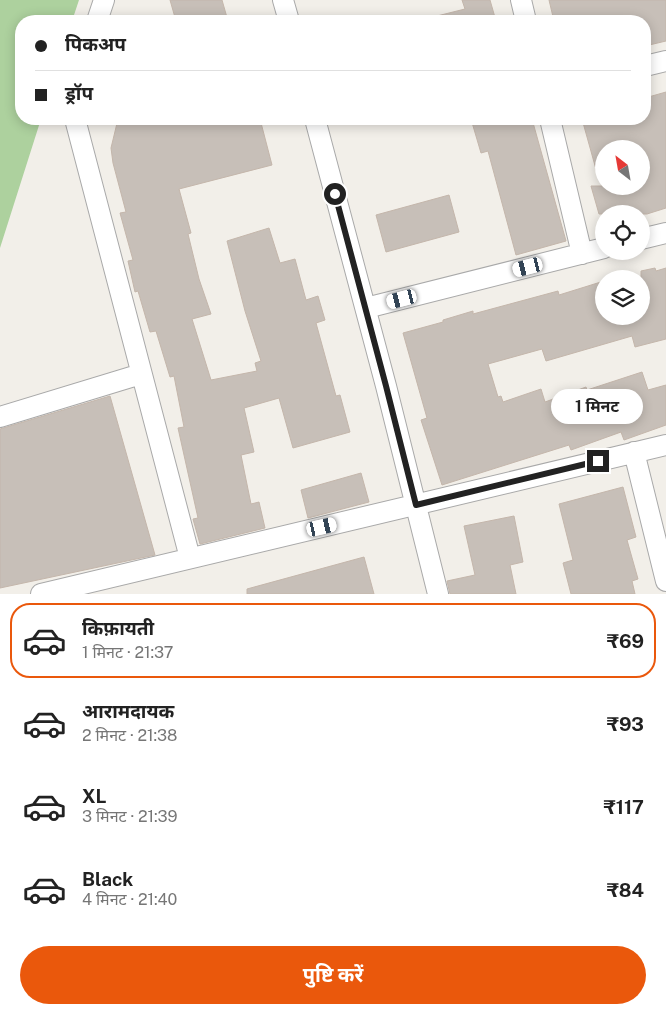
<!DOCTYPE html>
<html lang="hi">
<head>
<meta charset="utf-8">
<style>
	body { margin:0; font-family:"Public Sans","Noto Sans Devanagari",sans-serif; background:#f2f2f2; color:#222; height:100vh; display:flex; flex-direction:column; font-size:19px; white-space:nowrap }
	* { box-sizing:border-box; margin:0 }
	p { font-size:16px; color:#767676 }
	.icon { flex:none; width:28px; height:28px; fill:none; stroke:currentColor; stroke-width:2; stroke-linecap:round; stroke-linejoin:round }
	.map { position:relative; height:594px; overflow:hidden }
	.sheet { display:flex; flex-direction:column; background:#fff; flex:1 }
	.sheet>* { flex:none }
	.hud { position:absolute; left:15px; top:15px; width:636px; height:110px; border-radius:20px; box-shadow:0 2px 12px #0003; display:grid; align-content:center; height:110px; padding:0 20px; background:#fff }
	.needle { width:32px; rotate:329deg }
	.buttons { position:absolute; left:595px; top:140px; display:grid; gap:10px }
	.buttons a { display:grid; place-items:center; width:55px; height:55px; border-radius:50%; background:#fff; box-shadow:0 2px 12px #0003; font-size:25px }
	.end { position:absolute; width:22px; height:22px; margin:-11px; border:6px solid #222; background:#fff; box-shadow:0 0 0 2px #fff }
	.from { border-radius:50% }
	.bubble { position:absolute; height:35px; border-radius:18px; background:#fff; box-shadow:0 2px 12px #0003; font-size:16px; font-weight:700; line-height:35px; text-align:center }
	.car { position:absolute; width:15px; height:30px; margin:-15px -8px; border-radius:6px; box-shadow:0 0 4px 1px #0007; background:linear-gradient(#fff 24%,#345 0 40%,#fff 0 76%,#345 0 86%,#fff 0) }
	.hud b { display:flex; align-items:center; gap:18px; height:48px; font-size:19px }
	.hud b+b { border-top:1px solid #e0e0e0 }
	.hud i { width:12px; height:12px; background:#222 }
	ul { padding:9px 0 0; list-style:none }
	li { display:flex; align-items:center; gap:15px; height:75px; margin:0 10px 8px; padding:0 10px; border:2px solid transparent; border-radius:20px }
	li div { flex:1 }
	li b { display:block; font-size:19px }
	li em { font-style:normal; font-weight:700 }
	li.active { border-color:#ea580c }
	li>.icon { width:45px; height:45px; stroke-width:1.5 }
	.cta { display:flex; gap:10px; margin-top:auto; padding:10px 20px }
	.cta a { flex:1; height:58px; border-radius:30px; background:#ea580c; color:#fff; font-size:20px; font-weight:700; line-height:58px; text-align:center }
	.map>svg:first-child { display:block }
	.forest { fill:#add19e }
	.building { fill:#c7bfb8; stroke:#c4b6ab }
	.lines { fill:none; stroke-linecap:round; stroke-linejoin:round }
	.street-casing { stroke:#a9a9a9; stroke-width:22 }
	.street { stroke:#fff; stroke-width:20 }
	.route { stroke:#222; stroke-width:6 }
</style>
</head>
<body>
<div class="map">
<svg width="666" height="594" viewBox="0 0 666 594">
	<rect width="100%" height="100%" fill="#f2efe9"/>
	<path class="forest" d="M0 0H79L72 21H21V119H41L0 248Z"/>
	<path class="building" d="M170 0H222L228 21H176Z
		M462 0H490L496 21H437V16L465 9Z
		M549 0H666V41L645 46V21H554Z
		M666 92V208L647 214H599L591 186H641V149H604V179L599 180 582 119H645V98Z
		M118 119H260L272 165 179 189 191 233 188 234 199 279 211 314 192 319 211 380 257 371 255 363 261 361 245 311 227 241 269 228 280 263 295 259 306 300 318 296 325 320 316 323 336 396 340 395 350 432 293 448 279 398 244 408 254 452 241 455 251 504 259 502 265 528 200 544 193 519 198 518 178 428 184 427 174 376 170 377 156 331 150 332 138 291 135 292 128 261 133 260 120 213 126 212 113 163 111 148Z
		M471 119H532L566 241 516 255 488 151 481 153Z
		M449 195 459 232 386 252 376 215Z
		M655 268 656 271 666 268V339L635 347 632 336 546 361 542 349 488 364 498 397 501 396 503 402 541 389 545 402 586 387 587 390 642 372 648 390 666 385V425L624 440 621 432 571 450 569 445 442 485 421 420 427 418 403 333 443 322V320L473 311V314L558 291 559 295 604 281V316H641V271Z
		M110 396 155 555 0 588V429Z
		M361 473 369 502 308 518 301 490Z
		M623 487 636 537 627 540 638 579 632 581 635 594H571L563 563 573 560 559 504Z
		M514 516 523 562 510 565 516 594H450L447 581 475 575 464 526Z
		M364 557 374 594H247V589Z"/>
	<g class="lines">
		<g class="street-casing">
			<path id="street" d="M283 0 289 21
				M521 0 526 21
				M97 21 104 0
				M645 66 666 61
				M75 119 190 558
				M315 119 386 386 438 594
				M550 119 582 254
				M641 239 666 233
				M366 308 604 248
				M0 417 141 374
				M634 452 666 581
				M41 594 666 445"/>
		</g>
		<use href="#street" class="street"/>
	</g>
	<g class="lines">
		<path class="route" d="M335 194 386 386 416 505 598 461"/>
	</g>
</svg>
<div class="buttons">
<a><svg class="needle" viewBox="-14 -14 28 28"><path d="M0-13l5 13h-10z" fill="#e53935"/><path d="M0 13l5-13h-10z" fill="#767676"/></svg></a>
<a><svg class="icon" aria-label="locate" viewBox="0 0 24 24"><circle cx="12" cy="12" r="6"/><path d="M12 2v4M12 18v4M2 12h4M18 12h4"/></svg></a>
<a><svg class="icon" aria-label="layers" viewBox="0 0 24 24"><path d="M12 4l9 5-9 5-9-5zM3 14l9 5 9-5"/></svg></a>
</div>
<i class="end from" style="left:335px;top:194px"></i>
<i class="end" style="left:598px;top:461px"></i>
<div class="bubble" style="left:551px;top:389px;width:92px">1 मिनट</div>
<i class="car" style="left:528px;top:267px;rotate:256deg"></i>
<i class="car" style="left:402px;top:299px;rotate:256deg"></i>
<i class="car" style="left:322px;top:527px;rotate:77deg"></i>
<div class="hud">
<b><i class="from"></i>पिकअप</b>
<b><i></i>ड्रॉप</b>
</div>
</div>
<section class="sheet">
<ul>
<li class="active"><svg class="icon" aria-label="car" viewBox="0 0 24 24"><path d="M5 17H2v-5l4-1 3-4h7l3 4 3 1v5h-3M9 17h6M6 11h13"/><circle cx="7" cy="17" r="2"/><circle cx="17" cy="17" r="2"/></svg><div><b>किफ़ायती</b><p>1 मिनट · 21:37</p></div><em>₹69</em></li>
<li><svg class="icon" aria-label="car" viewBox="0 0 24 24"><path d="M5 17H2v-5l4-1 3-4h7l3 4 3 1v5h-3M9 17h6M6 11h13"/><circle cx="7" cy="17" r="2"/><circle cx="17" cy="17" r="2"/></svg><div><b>आरामदायक</b><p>2 मिनट · 21:38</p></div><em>₹93</em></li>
<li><svg class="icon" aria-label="car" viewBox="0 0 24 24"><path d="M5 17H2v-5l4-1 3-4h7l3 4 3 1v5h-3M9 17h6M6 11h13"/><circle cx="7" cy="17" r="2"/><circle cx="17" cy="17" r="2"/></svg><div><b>XL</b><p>3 मिनट · 21:39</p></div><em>₹117</em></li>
<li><svg class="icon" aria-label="car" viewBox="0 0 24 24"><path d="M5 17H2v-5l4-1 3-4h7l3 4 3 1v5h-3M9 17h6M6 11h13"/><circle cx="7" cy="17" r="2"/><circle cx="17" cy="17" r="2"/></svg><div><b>Black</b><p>4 मिनट · 21:40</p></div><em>₹84</em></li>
</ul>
<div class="cta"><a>पुष्टि करें</a></div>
</section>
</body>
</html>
